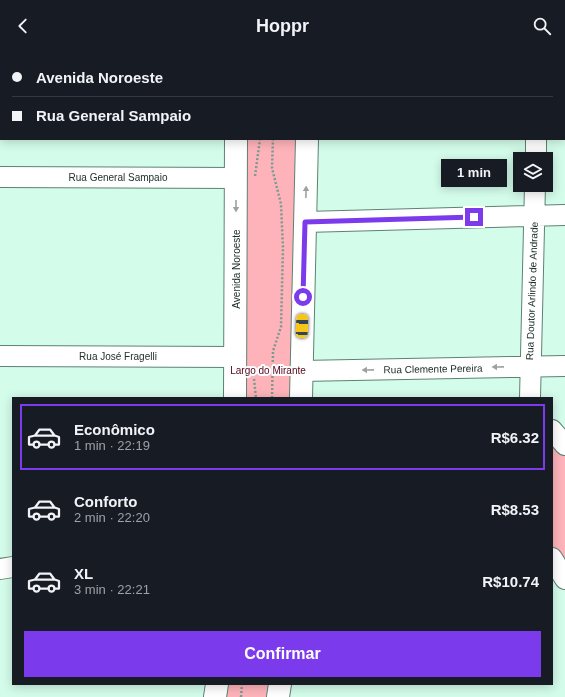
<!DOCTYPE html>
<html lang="pt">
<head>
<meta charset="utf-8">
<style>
	body { margin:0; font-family:Helvetica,sans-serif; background:#20242c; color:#f1f3f6; height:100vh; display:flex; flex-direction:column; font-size:15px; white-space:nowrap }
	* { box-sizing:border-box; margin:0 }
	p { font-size:13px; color:#9ea1a6 }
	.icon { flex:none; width:22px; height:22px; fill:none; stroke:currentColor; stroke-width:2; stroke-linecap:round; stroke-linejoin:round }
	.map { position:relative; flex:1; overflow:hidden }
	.drawer { position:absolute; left:12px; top:345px; width:541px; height:288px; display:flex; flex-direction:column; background:#171b24; border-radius:0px; box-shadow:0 2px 10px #0003 }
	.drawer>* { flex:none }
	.top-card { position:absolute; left:0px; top:0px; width:565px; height:88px; box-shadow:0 2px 10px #0003; display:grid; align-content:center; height:88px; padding:0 12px; background:#171b24 }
	.tools { position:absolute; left:513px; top:100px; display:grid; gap:8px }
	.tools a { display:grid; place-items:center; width:40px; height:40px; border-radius:0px; background:#171b24; box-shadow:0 2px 10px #0003; font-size:20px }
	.end { position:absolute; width:18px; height:18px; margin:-9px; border:5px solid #7c3aed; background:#fff; box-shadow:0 0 0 2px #fff }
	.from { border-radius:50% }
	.bubble { position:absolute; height:28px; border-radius:0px; background:#171b24; box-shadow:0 2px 10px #0003; font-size:13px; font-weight:800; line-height:28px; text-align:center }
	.car { position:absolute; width:12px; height:24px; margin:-12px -6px; border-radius:5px; box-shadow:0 0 3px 1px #0007; background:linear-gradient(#f5c518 24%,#345 0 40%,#f5c518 0 76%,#345 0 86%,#f5c518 0) }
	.top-card b { display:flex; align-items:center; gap:14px; height:38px; font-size:15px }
	.top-card b+b { border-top:1px solid #363941 }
	.top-card i { width:10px; height:10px; background:#f1f3f6 }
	ul { padding:7px 0 0; list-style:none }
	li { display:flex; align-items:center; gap:12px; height:66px; margin:0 8px 6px; padding:0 4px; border:2px solid transparent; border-radius:0px }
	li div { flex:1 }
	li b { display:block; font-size:15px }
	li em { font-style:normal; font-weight:800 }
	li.current { border-color:#7c3aed }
	li>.icon { width:36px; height:36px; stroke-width:1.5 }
	.button { display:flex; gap:8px; margin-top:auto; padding:8px 12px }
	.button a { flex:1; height:46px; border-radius:0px; background:#7c3aed; color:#fff; font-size:16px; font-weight:800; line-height:46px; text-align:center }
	header { display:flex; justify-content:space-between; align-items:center; height:52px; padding:0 12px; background:#171b24; font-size:18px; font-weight:800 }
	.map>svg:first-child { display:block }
	.green { fill:#fdb3b9 }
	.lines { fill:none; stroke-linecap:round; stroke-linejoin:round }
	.minor-casing { stroke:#5d8273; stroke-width:22 }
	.major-casing { stroke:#5d8273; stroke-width:24 }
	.path { stroke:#7d9a8e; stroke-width:2.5; stroke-dasharray:2 2; stroke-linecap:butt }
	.minor { stroke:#fff; stroke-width:20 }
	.major { stroke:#fff; stroke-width:22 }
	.oneway { fill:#9ba29f }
	.route { stroke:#7c3aed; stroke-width:5 }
	.labels { text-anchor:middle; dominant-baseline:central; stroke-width:4; stroke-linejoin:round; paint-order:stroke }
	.street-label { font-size:10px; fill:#21312a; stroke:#fefefe }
	.park-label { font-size:10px; fill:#53071a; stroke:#fefefe }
</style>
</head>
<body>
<header><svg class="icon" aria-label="back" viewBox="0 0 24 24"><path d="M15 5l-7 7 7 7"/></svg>Hoppr<svg class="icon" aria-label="search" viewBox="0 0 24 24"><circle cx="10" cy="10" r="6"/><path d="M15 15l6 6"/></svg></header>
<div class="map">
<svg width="565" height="645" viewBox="0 0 565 645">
	<rect width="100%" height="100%" fill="#d4fceb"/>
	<path class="green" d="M243 87H295L294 346H239Z
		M552 378 565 393V527L552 506Z
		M224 632H271L270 645H222Z"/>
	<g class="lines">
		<g class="minor-casing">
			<path id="minor" d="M538 1V0
				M564 8H565
				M536 107V87
				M0 125 236 126
				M305 170 565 163
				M0 304 235 305
				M301 319 565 314
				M530 346 535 133
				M552 378 565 393
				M552 506 565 527
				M0 517 13 515"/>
		</g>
		<g class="major-casing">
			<path id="major" d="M235 0V1
				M309 1V0
				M235 346 236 87
				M301 346 307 87
				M215 645 217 632
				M278 645 280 632"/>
		</g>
		<path class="path" d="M266 1V0
			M281 1V0
			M255 124 260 87
			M254 327 256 346
			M272 346 273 299 281 275 283 196 281 152 272 116 273 87
			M241 645 242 632"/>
		<use href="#minor" class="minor"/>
		<use href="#major" class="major"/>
	</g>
	<defs><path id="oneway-solid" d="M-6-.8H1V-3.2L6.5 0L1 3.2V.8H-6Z"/></defs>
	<g class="oneway">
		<use href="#oneway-solid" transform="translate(306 140) rotate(-89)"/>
		<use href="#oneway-solid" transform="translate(236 154) rotate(90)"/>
		<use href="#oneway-solid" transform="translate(498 315) rotate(179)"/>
		<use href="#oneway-solid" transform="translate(368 318) rotate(179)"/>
	</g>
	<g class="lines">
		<path class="route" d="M303 245 305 170 474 165"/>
	</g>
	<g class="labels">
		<g class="street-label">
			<text x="118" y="125">Rua General Sampaio</text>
			<text transform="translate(236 217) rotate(-90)">Avenida Noroeste</text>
			<text transform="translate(532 239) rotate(-88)">Rua Doutor Arlindo de Andrade</text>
			<text x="118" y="304">Rua José Fragelli</text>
			<text transform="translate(433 317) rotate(-1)">Rua Clemente Pereira</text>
		</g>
		<g class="park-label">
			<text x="268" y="318">Largo do Mirante</text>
		</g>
	</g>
</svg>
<div class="tools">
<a><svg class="icon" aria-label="layers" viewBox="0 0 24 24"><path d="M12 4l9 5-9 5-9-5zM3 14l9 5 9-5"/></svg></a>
</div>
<i class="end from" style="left:303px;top:245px"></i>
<i class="end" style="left:474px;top:165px"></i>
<div class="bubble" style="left:441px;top:107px;width:66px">1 min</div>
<i class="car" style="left:302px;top:274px;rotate:2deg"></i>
<div class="top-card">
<b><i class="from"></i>Avenida Noroeste</b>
<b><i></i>Rua General Sampaio</b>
</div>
<section class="drawer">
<ul>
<li class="current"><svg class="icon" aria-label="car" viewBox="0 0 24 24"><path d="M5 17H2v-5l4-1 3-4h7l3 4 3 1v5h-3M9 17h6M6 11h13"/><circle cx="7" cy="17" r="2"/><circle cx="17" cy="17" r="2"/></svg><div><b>Econômico</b><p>1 min · 22:19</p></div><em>R$6.32</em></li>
<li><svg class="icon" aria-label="car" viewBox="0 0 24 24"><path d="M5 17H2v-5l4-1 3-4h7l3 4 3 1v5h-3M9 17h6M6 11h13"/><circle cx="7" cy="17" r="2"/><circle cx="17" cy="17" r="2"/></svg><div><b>Conforto</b><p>2 min · 22:20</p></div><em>R$8.53</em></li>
<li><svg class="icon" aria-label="car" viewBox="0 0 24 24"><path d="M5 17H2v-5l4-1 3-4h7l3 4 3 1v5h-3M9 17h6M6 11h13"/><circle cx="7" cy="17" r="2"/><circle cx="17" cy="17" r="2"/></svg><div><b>XL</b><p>3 min · 22:21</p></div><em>R$10.74</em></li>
</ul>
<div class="button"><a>Confirmar</a></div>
</section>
</div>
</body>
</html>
